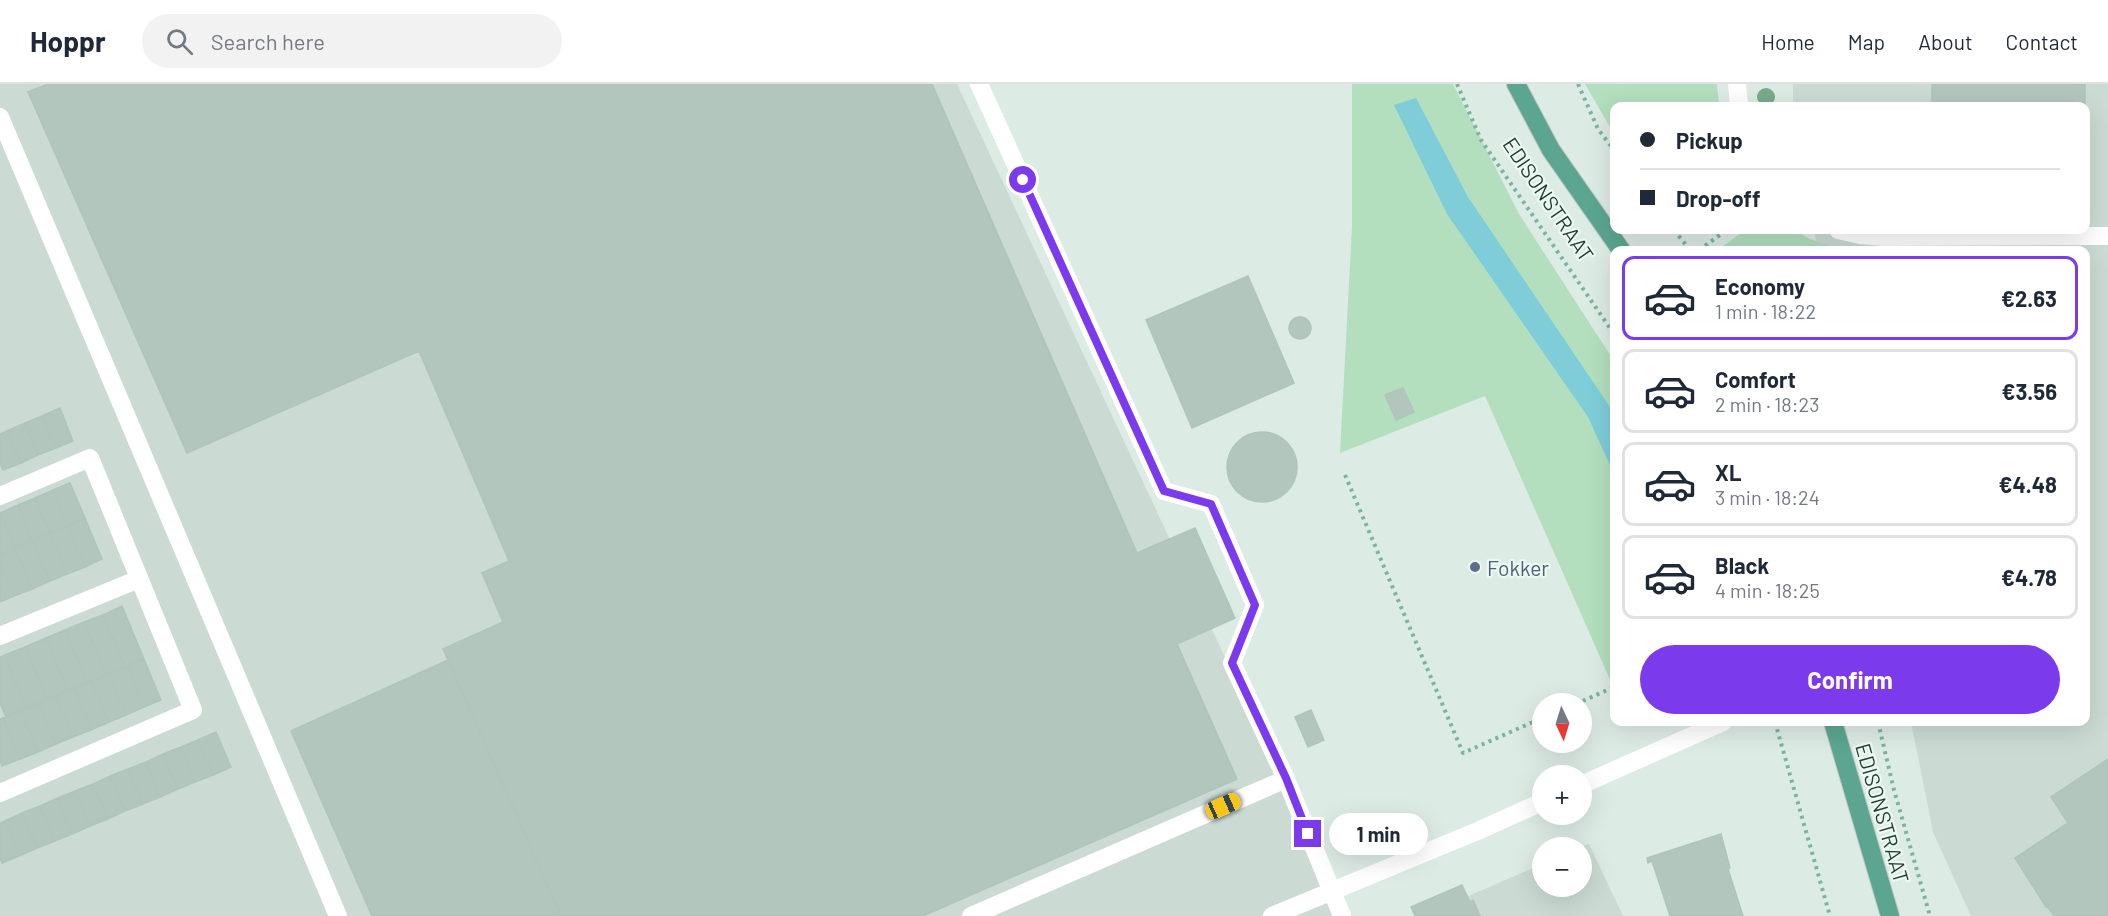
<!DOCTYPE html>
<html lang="en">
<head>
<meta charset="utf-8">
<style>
	body { margin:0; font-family:Barlow,sans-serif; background:#f2f2f3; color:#1f2937; height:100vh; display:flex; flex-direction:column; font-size:22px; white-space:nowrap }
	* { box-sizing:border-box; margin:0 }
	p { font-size:20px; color:#747a83 }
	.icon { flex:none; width:33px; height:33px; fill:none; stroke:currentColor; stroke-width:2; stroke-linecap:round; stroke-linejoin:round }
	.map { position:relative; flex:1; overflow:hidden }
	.panel { position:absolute; left:1610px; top:162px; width:480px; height:480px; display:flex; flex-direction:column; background:#fff; border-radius:12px; box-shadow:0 6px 24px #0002 }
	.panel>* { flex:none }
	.top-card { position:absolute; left:1610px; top:18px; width:480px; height:132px; border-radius:12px; box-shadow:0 6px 24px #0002; display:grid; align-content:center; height:132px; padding:0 30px; background:#fff }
	.needle { width:39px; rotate:176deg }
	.tools { position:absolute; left:1532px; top:609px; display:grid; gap:12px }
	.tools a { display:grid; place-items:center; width:60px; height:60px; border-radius:50%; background:#fff; box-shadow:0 6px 24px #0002; font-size:30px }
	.end { position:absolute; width:27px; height:27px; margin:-14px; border:8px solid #7c3aed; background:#fff; box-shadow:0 0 0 3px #fff }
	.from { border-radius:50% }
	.bubble { position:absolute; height:42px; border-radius:21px; background:#fff; box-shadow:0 6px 24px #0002; font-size:20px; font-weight:700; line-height:42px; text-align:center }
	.car { position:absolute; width:18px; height:36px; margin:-18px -9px; border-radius:8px; box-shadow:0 0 4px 2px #0007; background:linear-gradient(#f5c518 24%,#345 0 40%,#f5c518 0 76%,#345 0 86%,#f5c518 0) }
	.top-card b { display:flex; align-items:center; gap:21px; height:57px; font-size:22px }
	.top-card b+b { border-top:2px solid #e0e1e3 }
	.top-card i { width:15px; height:15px; background:#1f2937 }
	ul { padding:10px 0 0; list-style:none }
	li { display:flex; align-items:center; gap:18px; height:84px; margin:0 12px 9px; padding:0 18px; border:3px solid #e0e1e3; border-radius:12px }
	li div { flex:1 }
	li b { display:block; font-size:22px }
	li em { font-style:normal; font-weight:700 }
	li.current { border-color:#7c3aed }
	li>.icon { width:54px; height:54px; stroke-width:1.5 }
	.primary-button { display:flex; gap:12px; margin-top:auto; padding:12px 30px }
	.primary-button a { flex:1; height:69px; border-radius:36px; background:#7c3aed; color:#fff; font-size:24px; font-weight:700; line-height:69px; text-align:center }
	header { display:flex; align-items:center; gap:36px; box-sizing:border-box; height:84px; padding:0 30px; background:#fff; border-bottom:2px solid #e0e1e3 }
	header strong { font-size:28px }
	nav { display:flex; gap:33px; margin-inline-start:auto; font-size:21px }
	.search { width:420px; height:54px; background:#f2f2f3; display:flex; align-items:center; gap:15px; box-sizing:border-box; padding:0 21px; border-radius:33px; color:#747a83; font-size:22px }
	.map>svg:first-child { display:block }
	.built { fill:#cbdbd3 }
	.green { fill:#b3dfbe }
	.water { fill:#7ecdd8 }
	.building { fill:#b2c6bd; stroke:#afc5bb; stroke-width:1.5 }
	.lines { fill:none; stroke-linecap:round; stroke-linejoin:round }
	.primary-casing { stroke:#c0c8c6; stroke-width:20 }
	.path { stroke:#7ab39f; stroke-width:4; stroke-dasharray:3 4.5; stroke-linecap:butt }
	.lane { stroke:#fff; stroke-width:18 }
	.street { stroke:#fff; stroke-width:18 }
	.primary { stroke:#5ca691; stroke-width:18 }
	.tree { fill:#77ac8b }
	.route { stroke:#7c3aed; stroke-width:8 }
	.service-dot { fill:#5c6f8a; stroke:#eef8f2; stroke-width:2 }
	.labels { text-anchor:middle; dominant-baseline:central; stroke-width:4.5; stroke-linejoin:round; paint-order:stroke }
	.street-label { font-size:21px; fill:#1d3c33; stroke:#eef8f2 }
	.service-label { font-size:21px; fill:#4e5e75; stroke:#eef8f2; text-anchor:start }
</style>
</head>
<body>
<header>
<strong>Hoppr</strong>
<div class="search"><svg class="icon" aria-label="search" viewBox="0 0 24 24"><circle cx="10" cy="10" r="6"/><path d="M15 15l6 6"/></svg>Search here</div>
<nav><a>Home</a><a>Map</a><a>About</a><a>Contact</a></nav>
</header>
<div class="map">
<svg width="2108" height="832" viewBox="0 0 2108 832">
	<rect width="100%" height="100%" fill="#ddebe5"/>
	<path class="built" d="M0 0H957L1346 832H0Z
		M1793 0H2108V832H1971L1933 748 1911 638H2085V166H1818L1814 146H2085V22H1793Z
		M1589 760 1623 832H1422L1542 780V802H1581V763Z"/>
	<path class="green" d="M1352 0H1453L1519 130 1614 277V597L1611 598 1485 312 1340 369 1352 143Z
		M1585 0H1717L1719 22H1614V50Z
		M1745 146H1794L1810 155 1841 166H1718Z"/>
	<path class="water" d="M1416 14 1468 113 1614 329V390L1588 333 1447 130 1394 21Z"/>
	<path class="building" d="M48 0H932L1137 469 1195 444 1235 534 1177 560 1237 695 923 832H561L443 565 503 538 482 489 509 477 419 267 187 369 28 8Z
		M1932 0H2085V22H1932Z
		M1248 192 1294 299 1192 344 1146 236Z
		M1289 244a11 11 0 1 1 22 0a11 11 0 1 1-22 0Z
		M1403 304 1414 328 1396 336 1385 311Z
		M60 324 73 357 56 364 42 332Z
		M42 332 56 364 38 371 25 339Z
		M25 339 38 371 21 379 7 347Z
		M7 347 21 379 3 386 0 379V350Z
		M1227 383a35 35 0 1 1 70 0a35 35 0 1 1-70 0Z
		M70 399 85 434 68 442 53 406Z
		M53 406 68 442 50 449 35 414Z
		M35 414 50 449 32 456 18 421Z
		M18 421 32 456 15 464 0 429Z
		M0 429 15 464 0 470Z
		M85 434 102 475 85 483 68 442Z
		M68 442 85 483 67 490 50 449Z
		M50 449 67 490 50 497 32 456Z
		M32 456 50 497 32 505 15 464Z
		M15 464 32 505 14 512 0 478V470Z
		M0 478 14 512 0 518Z
		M122 522 144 575 125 583 103 531Z
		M103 531 125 583 106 591 84 538Z
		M84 538 106 591 87 599 65 546Z
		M65 546 87 599 68 607 46 554Z
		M46 554 68 607 47 615 25 563Z
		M25 563 47 615 26 625 5 571Z
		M5 571 26 625 6 633 0 619V573Z
		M144 575 161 616 144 623 127 582Z
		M448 576 561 832H372L291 647Z
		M127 582 144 623 126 631 109 590Z
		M109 590 126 631 109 638 91 597Z
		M91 597 109 638 91 646 74 604Z
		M74 604 91 646 73 653 56 612Z
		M56 612 73 653 56 660 38 619Z
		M38 619 56 660 38 668 21 626Z
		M21 626 38 668 20 675 3 634Z
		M1311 626 1324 656 1308 663 1295 633Z
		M3 634 20 675 2 682 0 676V635Z
		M216 648 231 683 213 691 198 656Z
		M198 656 213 691 195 698 181 663Z
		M181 663 195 698 178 705 163 670Z
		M163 670 178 705 160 713 146 678Z
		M2108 675V832H2054L2047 822 2046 823 2015 774 2068 739 2051 713Z
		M146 678 160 713 143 720 128 685Z
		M128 685 143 720 125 727 110 692Z
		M110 692 125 727 108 735 93 700Z
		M93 700 108 735 90 742 75 707Z
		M75 707 90 742 72 750 58 714Z
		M58 714 72 750 55 757 40 722Z
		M40 722 55 757 37 764 22 729Z
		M22 729 37 764 19 772 5 737Z
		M5 737 19 772 2 779 0 775V739Z
		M1721 750 1730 784 1728 785 1743 832H1670L1652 777 1648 779 1647 774Z
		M1462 801 1470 818 1473 816 1480 832H1415L1411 823Z"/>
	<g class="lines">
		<g class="primary-casing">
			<path id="primary" d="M1516 0 1551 66 1621 166
				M1833 638 1890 832"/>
		</g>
		<path class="path" d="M1457 0 1481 56 1614 250
			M1578 0 1598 45 1614 66
			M1674 146 1690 166
			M1699 166 1727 146
			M1345 391 1463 669 1542 634
			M1576 620 1614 603
			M1775 638 1830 832
			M1878 638 1894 706 1930 832"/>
		<path class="lane" d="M979 0 1164 407 1211 420 1255 521 1232 579 1286 695 1342 832
			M0 33 338 832
			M0 412 90 374 193 626 0 709
			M0 552 139 495
			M1581 701 1723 638
			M971 832 1286 695
			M1272 832 1480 746 1542 718"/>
		<path class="street" d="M1737 0 1739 22
			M1838 146 1860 151 1883 153 2108 152"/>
		<use href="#primary" class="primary"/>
	</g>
	<circle class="tree" cx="1766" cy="13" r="9"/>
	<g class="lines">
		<path class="route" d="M1023 96 1164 407 1211 420 1255 521 1232 579 1286 694 1308 750"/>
	</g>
	<circle class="service-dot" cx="1475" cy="483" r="6"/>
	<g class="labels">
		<g class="street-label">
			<text transform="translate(1549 115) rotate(56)">EDISONSTRAAT</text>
			<text transform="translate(1883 729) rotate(74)">EDISONSTRAAT</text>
		</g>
		<g class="service-label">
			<text x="1487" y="483">Fokker</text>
		</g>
	</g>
</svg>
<div class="tools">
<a><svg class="needle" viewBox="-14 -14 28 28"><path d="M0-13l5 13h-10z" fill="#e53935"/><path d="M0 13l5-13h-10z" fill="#747a83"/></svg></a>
<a>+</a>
<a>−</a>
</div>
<i class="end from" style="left:1023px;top:96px"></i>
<i class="end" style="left:1308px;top:750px"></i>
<div class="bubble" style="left:1329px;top:729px;width:99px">1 min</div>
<i class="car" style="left:1223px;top:722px;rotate:66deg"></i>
<div class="top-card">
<b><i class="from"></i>Pickup</b>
<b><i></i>Drop-off</b>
</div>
<section class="panel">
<ul>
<li class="current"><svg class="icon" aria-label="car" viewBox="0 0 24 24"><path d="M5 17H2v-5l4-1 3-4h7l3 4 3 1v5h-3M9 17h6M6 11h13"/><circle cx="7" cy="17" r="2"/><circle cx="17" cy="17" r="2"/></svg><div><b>Economy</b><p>1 min · 18:22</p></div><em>€2.63</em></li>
<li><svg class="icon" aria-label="car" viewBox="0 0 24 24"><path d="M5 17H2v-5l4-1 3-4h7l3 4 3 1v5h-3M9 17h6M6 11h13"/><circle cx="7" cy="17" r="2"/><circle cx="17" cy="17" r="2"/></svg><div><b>Comfort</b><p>2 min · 18:23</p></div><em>€3.56</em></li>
<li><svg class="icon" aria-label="car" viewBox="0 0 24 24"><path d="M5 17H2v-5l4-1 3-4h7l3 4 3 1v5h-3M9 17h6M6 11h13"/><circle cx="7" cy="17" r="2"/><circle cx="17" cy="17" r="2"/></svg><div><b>XL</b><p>3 min · 18:24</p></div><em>€4.48</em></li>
<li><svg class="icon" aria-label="car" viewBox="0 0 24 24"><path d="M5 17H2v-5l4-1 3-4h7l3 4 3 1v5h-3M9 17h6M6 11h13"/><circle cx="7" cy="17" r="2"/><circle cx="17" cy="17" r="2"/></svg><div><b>Black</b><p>4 min · 18:25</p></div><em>€4.78</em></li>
</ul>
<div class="primary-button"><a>Confirm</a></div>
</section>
</div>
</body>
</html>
